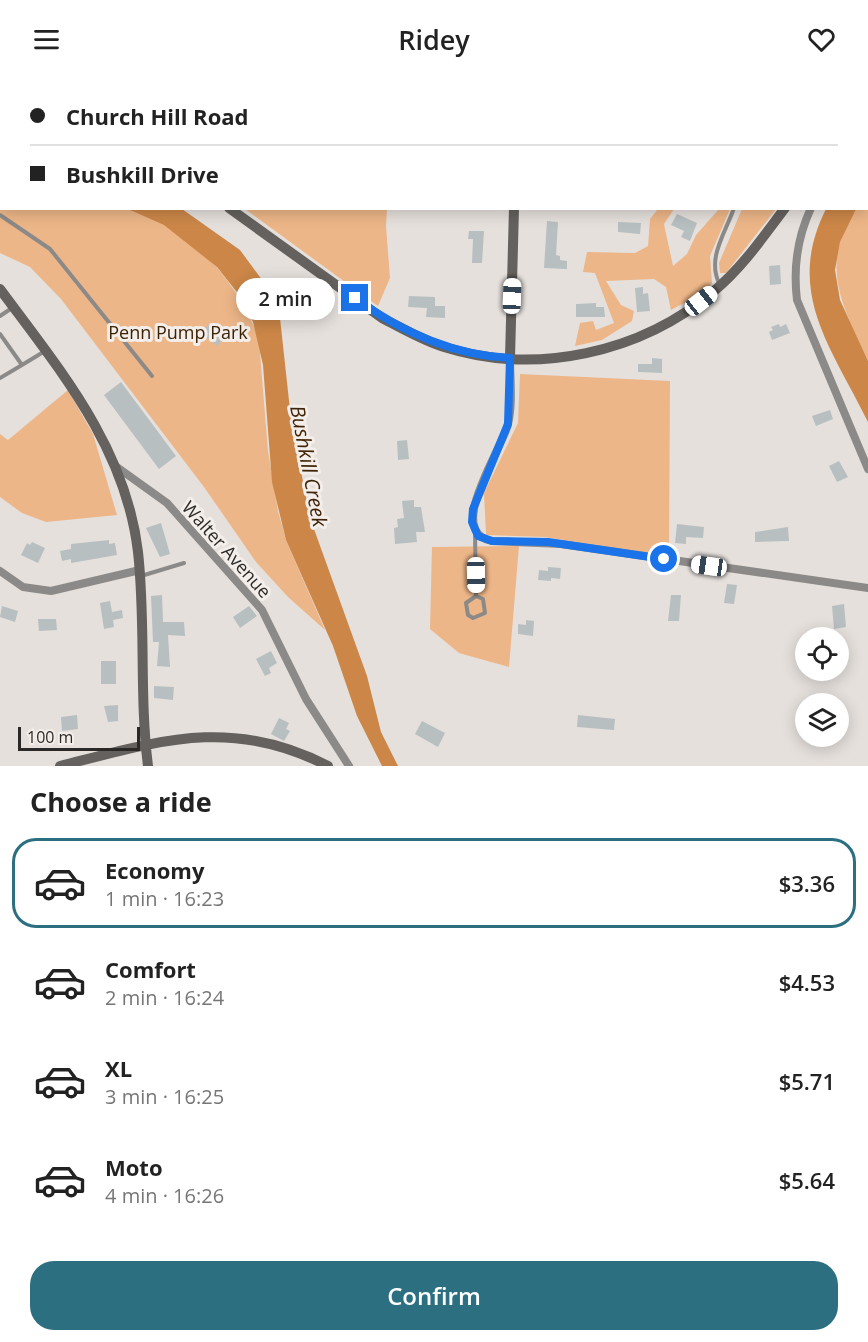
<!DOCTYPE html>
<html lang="en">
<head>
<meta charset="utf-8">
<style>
	body { margin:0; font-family:"Open Sans",sans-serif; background:#f2f2f2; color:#222; height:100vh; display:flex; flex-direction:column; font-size:22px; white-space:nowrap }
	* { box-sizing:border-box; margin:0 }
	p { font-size:20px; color:#767676 }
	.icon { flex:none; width:33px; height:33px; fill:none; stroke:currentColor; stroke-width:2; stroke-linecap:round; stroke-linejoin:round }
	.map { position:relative; height:688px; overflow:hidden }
	.sheet { display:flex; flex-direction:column; background:#fff; flex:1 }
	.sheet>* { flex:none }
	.banner { position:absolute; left:0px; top:0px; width:868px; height:132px; box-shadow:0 3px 15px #0003; display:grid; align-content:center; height:132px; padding:0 30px; background:#fff }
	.fabs { position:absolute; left:795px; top:549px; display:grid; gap:12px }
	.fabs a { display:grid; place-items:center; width:54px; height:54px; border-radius:50%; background:#fff; box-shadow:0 3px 15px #0003; font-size:30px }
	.scale { position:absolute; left:18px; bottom:15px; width:122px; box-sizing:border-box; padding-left:6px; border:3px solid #2b2927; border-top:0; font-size:16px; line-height:21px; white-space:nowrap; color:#2b2927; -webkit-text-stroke:4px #f3eeea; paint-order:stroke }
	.end { position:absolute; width:27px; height:27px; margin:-14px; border:8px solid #1a73e8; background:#fff; box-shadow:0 0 0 3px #fff }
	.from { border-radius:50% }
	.bubble { position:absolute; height:42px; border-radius:21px; background:#fff; box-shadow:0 3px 15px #0003; font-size:20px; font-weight:600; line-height:42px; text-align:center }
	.car { position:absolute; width:18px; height:36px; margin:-18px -9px; border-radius:8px; box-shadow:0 0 4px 2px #0007; background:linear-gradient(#fff 24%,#345 0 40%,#fff 0 76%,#345 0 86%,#fff 0) }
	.banner b { display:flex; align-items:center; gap:21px; height:57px; font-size:22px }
	.banner b+b { border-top:2px solid #e0e0e0 }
	.banner i { width:15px; height:15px; background:#222 }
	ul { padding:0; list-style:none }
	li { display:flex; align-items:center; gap:18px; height:90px; margin:0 12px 9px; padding:0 18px; border:3px solid transparent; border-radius:24px }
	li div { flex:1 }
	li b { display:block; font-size:22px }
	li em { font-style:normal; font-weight:600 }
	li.active { border-color:#2b6f80 }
	li>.icon { width:54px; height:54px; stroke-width:1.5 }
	h2 { padding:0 30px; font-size:27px; line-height:72px }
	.cta { display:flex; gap:12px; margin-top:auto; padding:12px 30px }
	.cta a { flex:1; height:69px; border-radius:24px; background:#2b6f80; color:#fff; font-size:24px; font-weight:600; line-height:69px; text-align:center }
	header { display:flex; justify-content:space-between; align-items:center; height:78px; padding:0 30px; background:#fff; font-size:27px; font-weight:600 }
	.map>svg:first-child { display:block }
	.green { fill:#edb688 }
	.water { fill:#cc8748 }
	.building { fill:#b8bfc1 }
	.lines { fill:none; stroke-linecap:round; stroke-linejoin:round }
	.lane { stroke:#8c8a88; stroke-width:4 }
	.street { stroke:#8c8a88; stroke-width:8 }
	.secondary { stroke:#64615e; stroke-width:10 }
	.route { stroke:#1a73e8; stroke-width:8 }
	.labels { text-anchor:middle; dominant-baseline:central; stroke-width:6; stroke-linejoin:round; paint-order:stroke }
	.park-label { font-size:18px; fill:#3d2105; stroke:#f3eeea }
	.street-label { font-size:18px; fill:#2b2927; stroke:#f3eeea }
	.water-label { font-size:20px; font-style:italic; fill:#412508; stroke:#f3eeea }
</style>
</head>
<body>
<header><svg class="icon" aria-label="menu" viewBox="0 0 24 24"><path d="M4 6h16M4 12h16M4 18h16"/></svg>Ridey<svg class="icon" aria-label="heart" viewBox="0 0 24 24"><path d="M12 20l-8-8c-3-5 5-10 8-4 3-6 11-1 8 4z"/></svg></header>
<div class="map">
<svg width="868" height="688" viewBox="0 0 868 688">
	<rect width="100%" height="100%" fill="#e5e0dc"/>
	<path class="green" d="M0 100 2 130C32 131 62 131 93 131 104 131 118 128 129 131 188 145 242 208 259 263L268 373 278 433 286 462 325 552 288 519 256 484 204 409 61 221 30 189 0 175Z
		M868 116V283C843 230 818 185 856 131L867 130Z
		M245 131H387L386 148 390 200 378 228Z
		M658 131H674L664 146 673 188 687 176 696 157 719 131H730L710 178 712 205 706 213 671 232 666 209 654 201 606 203 621 227 634 233 632 243 602 262 575 268 580 245 593 243 596 252 614 245 595 195 583 194 587 174 635 175 648 168 650 141Z
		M742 131H776L726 195H720L719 185Z
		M520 296 670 303 669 478 544 459 486 457 484 415 518 345Z
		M68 312 93 356 117 437 46 444 22 435 0 419V356L8 362Z
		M519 468 509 589 459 575 430 551 432 469Z"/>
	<path class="water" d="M128 131H182L240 172 268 210 275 224 280 240 291 341 310 440 367 598 381 654 398 688H382L357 638 333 568 286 462 272 404 263 287 253 244 240 218 217 189 164 147Z
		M826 131H856L840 164 835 192 840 222 868 283V344C832 270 784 214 826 131Z"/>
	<path class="building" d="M677 136 697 145 690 163 681 159 684 153 671 147Z
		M547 143 558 144 556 177 560 178V182L567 183V191L544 190Z
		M618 144 641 145 640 156 618 154Z
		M469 153H484L482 185H472L473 161H468Z
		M780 187 781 206 770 207 769 188Z
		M643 209V216L648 215 650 233 637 234 635 210Z
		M409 218 435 219V228H445V240L426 239 427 230 408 229Z
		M596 225V229H604L605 239H576V226Z
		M209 246 224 260 217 268 201 255Z
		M779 246 780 249 786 246 790 255 772 262 769 254 773 252 771 249Z
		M652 280 662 281V295L638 294V286H652Z
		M121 304 176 378 159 391 104 317Z
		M830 332 833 341 816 348 812 338Z
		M407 362 409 381 398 382 397 363Z
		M839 383 848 399 837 404 829 388Z
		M414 422V429H421L425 454H416L417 464 395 466 394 450 398 449 397 441 404 440 402 423Z
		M161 445 170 476 160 479 146 450Z
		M677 446 704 449 703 460 686 459V466L675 465Z
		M788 449 789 463 755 464V454Z
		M109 462V466L115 465 117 477 71 485V481L62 483 60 473 71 471V466Z
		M32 464 45 470 38 485 21 477 27 465 30 467Z
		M548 489 561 490 560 501 551 500V503L538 502 539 492 548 493Z
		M727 506 737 507 734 526 724 525Z
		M162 517 163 544H184L185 558 168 557 170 589 157 588 159 564H153L151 518Z
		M671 517H681L679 543H668Z
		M110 523 112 534 122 532 123 540 113 542 114 549 104 551 100 525Z
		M844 526 846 549 834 551 832 528Z
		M2 528 18 533 15 544 0 539Z
		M249 528 257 538 240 550 233 539Z
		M38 541H56L57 552 39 553Z
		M526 542 534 543 533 558 518 556V546L526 547Z
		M271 573 277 585 269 590 271 595 265 598 256 581Z
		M101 583H116V606H101Z
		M154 608 174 609 173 622 154 620Z
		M118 627V643L108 644 104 628Z
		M77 637 78 651 62 653 61 639Z
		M578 637 615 641 614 652 577 649Z
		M279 640 289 645 286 651 290 653 284 663 271 656Z
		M422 643 445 655 438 669 415 656Z"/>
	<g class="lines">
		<path class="lane" d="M0 137 50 171 152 298
			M720 207C706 181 725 156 734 130
			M0 238 12 230
			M0 256 22 287 45 273
			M0 300 22 287
			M475 455 476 518 466 525 468 537 473 540 485 535 483 521 476 518
			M141 498 184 485"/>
		<path class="street" d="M110 2V0
			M867 62 868 60
			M811 130C797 160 793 189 797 222L868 391
			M510 280C510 301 513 325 508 346 502 372 444 454 492 463L561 466 868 510
			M114 387 167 425 262 532 306 621 349 688
			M0 493 23 509 51 513 140 492"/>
		<path class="secondary" d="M516 2V0
			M867 25 868 24
			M0 51H2
			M229 130 382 240C402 250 422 262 444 269 536 298 641 275 714 213 742 190 763 159 785 130
			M0 211C60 292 126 370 138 474 146 545 139 617 148 688
			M510 280 514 130
			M60 688C159 663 231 638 328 688"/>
	</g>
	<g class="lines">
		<path class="route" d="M355 220C401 254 451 277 510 280L508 346 473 431 472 444 478 458 492 463 548 464 664 481"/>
	</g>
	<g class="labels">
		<g class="park-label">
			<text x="178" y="254">Penn Pump Park</text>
		</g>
		<g class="street-label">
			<text transform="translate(227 471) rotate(48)">Walter Avenue</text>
		</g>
		<g class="water-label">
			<text transform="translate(309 388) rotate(79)">Bushkill Creek</text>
		</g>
	</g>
</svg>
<div class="fabs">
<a><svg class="icon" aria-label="locate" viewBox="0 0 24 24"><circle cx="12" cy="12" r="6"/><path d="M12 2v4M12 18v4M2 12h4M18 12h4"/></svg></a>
<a><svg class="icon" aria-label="layers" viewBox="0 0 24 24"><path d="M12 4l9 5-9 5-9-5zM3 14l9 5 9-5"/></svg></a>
</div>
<div class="scale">100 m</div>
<i class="end from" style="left:664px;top:481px"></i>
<i class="end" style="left:355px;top:220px"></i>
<div class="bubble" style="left:236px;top:200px;width:99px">2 min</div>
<i class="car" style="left:512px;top:218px;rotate:2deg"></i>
<i class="car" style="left:701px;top:223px;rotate:52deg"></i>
<i class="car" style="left:709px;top:488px;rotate:278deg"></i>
<i class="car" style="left:476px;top:497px;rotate:179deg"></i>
<div class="banner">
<b><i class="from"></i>Church Hill Road</b>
<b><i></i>Bushkill Drive</b>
</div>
</div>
<section class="sheet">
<h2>Choose a ride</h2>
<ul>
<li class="active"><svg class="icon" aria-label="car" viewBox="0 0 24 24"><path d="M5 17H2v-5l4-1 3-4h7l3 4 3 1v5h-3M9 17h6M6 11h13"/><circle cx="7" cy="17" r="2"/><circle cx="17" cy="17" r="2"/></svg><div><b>Economy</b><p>1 min · 16:23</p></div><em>$3.36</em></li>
<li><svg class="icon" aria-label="car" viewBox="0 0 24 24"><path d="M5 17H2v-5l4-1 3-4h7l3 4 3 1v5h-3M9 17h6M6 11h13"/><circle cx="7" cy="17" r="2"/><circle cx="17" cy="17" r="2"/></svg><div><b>Comfort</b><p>2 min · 16:24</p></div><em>$4.53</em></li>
<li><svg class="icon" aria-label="car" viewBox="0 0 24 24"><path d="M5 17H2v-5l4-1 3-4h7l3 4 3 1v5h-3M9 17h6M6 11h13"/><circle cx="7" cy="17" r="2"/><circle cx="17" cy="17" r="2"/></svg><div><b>XL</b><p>3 min · 16:25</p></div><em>$5.71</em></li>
<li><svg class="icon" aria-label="car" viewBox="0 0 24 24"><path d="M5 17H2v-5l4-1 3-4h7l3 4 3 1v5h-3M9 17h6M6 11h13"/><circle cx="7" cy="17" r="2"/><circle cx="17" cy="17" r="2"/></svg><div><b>Moto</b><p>4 min · 16:26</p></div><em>$5.64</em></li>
</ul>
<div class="cta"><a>Confirm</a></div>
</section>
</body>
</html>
